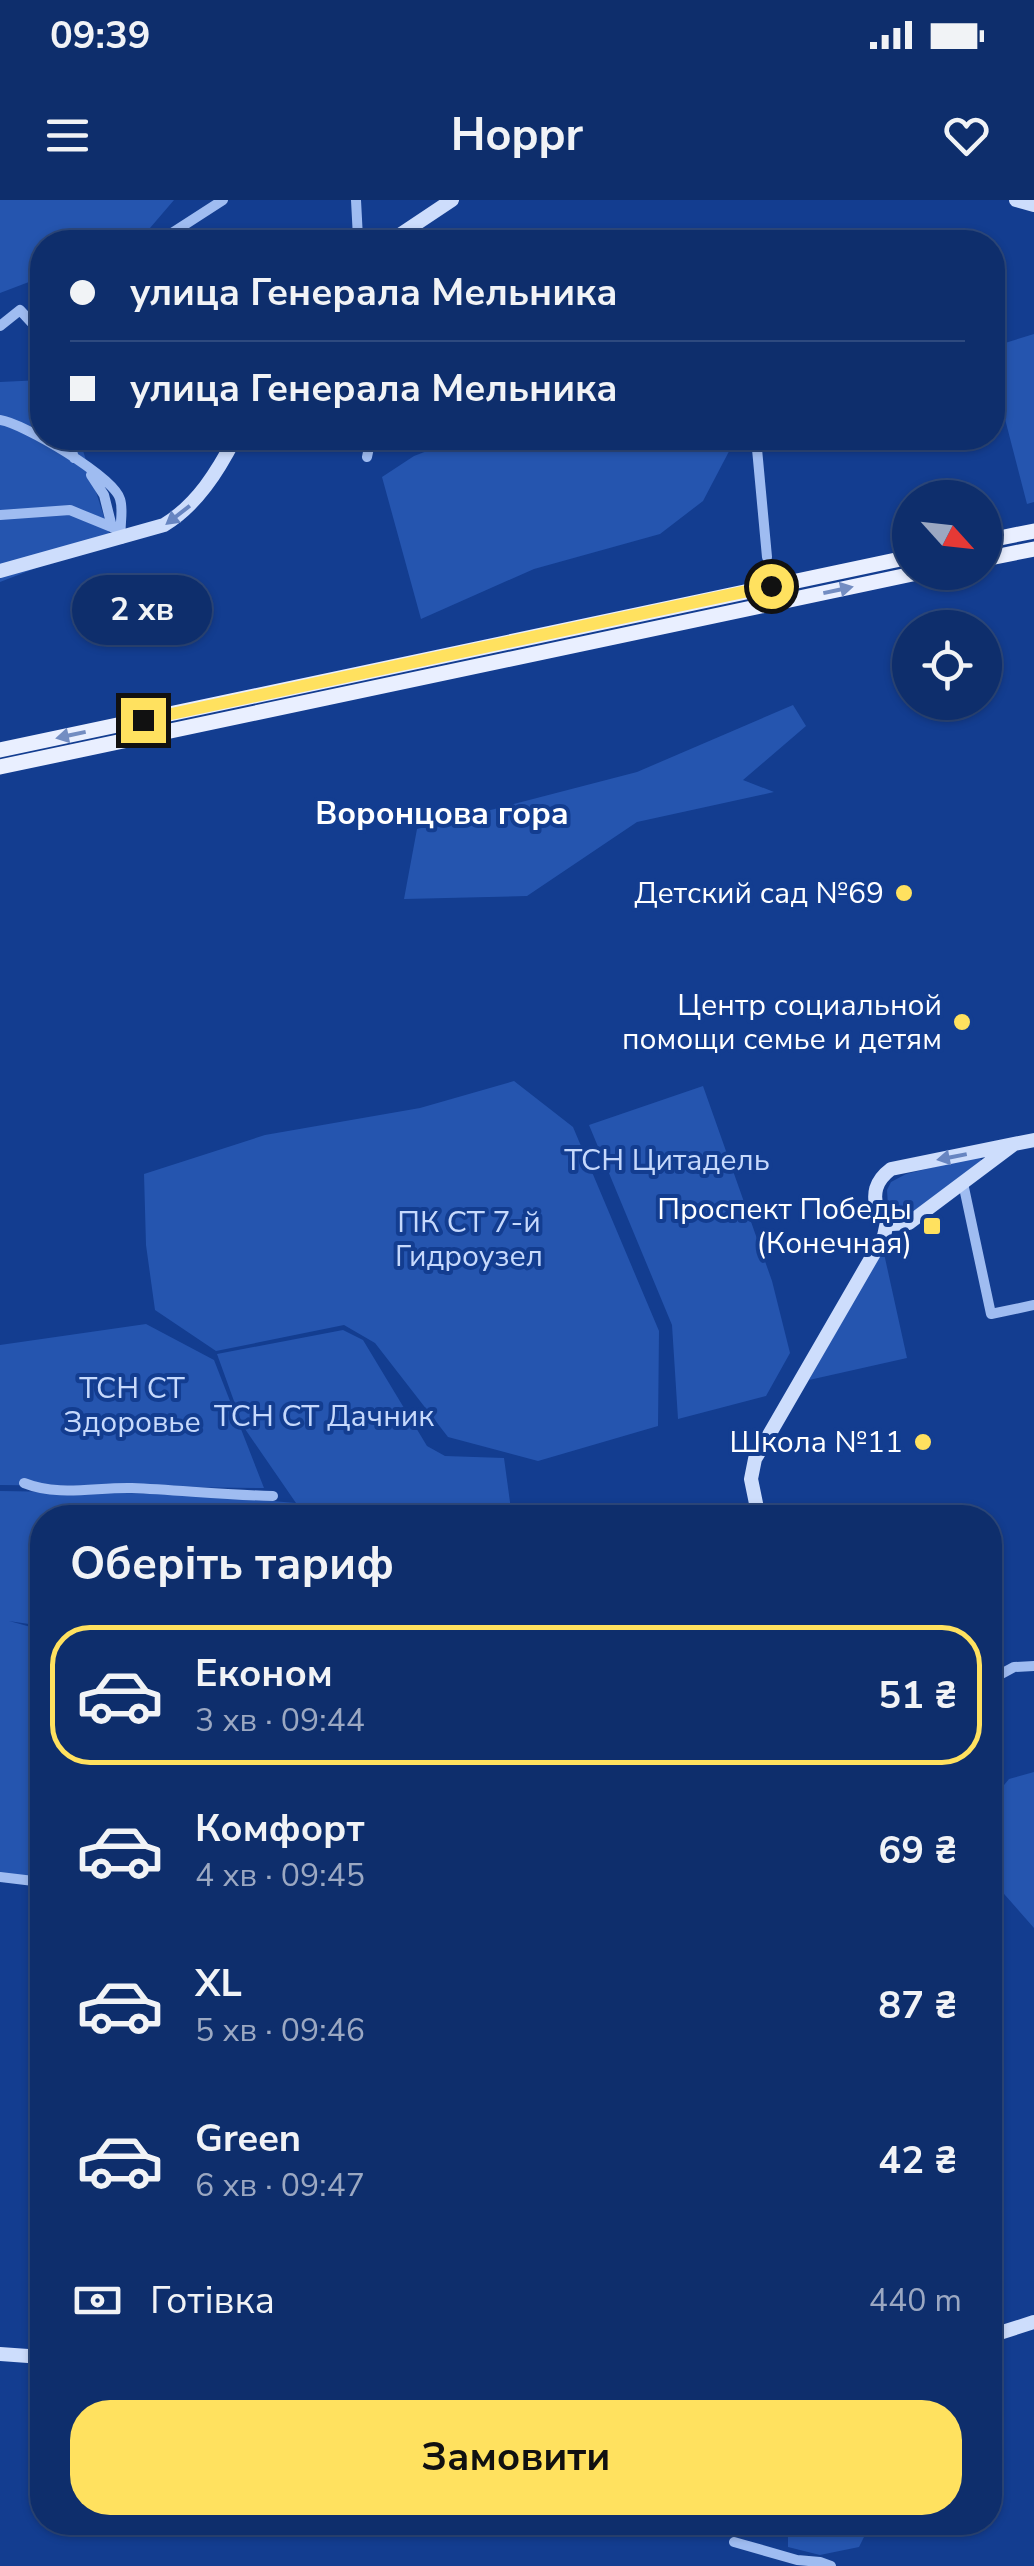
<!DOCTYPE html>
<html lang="uk">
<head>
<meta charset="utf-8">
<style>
	body { margin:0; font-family:"Nunito Sans",sans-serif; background:#1c3a74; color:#f1f3f6; height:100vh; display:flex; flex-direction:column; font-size:38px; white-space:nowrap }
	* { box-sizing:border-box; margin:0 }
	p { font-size:32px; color:#9ba8c2 }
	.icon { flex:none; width:55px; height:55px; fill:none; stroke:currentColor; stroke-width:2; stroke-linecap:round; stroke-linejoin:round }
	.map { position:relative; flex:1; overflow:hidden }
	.sheet { position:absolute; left:30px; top:1305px; width:972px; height:1030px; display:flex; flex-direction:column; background:#0e2e6c; border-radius:40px; box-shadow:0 2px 8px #0004,0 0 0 2px #2e4a7f }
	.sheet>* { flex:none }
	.hud { position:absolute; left:30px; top:30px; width:975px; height:220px; border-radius:40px; box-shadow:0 2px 8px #0004,0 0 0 2px #2e4a7f; display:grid; align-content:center; height:220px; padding:0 40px; background:#0e2e6c }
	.needle { width:65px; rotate:117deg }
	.tools { position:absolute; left:892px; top:280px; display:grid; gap:20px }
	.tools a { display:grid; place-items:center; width:110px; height:110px; border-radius:50%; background:#0e2e6c; box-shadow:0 2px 8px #0004,0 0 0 2px #2e4a7f; font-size:50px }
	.end { position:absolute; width:45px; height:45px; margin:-22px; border:12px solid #ffe15f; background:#111; box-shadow:0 0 0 5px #111 }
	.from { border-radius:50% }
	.bubble { position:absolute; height:70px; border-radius:35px; background:#0e2e6c; box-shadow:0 2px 8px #0004,0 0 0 2px #2e4a7f; font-size:32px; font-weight:700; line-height:70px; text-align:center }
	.hud b { display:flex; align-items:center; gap:35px; height:95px; font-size:38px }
	.hud b+b { border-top:2px solid #2e4a7f }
	.hud i { width:25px; height:25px; background:#f1f3f6 }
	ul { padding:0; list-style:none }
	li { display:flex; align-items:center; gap:30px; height:140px; margin:0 20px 15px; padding:0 20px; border:5px solid transparent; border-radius:40px }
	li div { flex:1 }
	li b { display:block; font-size:38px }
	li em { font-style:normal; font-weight:700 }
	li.active { border-color:#ffe15f }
	li>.icon { width:90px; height:90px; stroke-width:1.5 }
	h2 { padding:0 40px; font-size:45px; line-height:120px }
	.pay { display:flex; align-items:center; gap:25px; height:110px; padding:0 40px; font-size:38px }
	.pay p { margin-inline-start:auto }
	.action { display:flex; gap:20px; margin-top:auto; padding:20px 40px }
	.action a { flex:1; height:115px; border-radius:40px; background:#ffe15f; color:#111; font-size:40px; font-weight:700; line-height:115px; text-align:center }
	.status { display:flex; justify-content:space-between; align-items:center; height:70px; padding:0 50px; background:#0e2e6c; direction:ltr }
	.status svg { height:28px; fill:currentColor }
	header { display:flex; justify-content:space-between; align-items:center; height:130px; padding:0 40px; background:#0e2e6c; font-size:45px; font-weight:700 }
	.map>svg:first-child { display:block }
	.green { fill:#2555af }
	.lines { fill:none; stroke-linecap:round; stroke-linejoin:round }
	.street { stroke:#9fbcf1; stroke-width:10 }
	.secondary { stroke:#cdddfc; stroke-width:14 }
	.primary { stroke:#e9efff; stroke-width:15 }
	.oneway { fill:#6785c1 }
	.oneway2 { fill:#738dc2 }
	.route { stroke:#ffe15f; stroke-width:12 }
	.poi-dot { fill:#ffe15f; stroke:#133d90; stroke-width:4 }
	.labels { text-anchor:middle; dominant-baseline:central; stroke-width:8; stroke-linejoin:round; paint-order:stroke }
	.poi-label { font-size:30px; fill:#fff; stroke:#133d90; text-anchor:end }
	.park-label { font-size:30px; fill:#c6d9fc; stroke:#133d90 }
	.neighbourhood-label { font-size:32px; font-weight:bold; fill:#fff; stroke:#133d90 }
</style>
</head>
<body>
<div class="status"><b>09:39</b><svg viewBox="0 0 49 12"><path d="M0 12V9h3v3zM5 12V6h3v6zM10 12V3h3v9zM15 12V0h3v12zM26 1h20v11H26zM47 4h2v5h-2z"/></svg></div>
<header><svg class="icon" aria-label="menu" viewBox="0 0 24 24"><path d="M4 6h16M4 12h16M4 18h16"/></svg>Hoppr<svg class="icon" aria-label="heart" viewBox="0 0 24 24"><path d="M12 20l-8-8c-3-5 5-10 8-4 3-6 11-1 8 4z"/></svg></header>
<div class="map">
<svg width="1034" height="2366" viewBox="0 0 1034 2366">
	<rect width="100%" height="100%" fill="#133d90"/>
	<path class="green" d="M0 0H174L138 42H42V77L0 93Z
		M1034 134V302L1027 304 1005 219 993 189 992 147Z
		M42 180V238H79L111 339 0 382V182Z
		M461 238H736L703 301 660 334 534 369 421 419 382 277 414 256Z
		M793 505 806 526 743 580 774 592 637 622 527 696 404 699 417 629 637 572Z
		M514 881 573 927 659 1131 658 1226 538 1261 448 1237 375 1143 344 1125 216 1151 155 1110 146 1045 144 974 265 935 420 908Z
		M703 886 772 1081 790 1153 766 1196 678 1219 672 1125 589 925Z
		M979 956 982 961 915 1012 899 1015 888 1006 887 990 891 982 906 974Z
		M883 1049 907 1158 809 1180Z
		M146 1124 214 1160 264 1288 0 1285V1145Z
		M343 1130 363 1140 427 1246 445 1256 504 1258 512 1317 42 1318V1426L9 1421 42 1430V1683L0 1680V1291L188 1294 296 1303 243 1226 217 1154Z
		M1034 1572V1728L990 1678V1602L1009 1579Z
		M788 2323V2322L871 2323 859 2347 820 2355 788 2347Z"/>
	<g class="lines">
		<path class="street" d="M356 0 358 38
			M158 42 223 0
			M42 115 31 122 42 135
			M0 126 20 110 31 122
			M0 220C23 223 114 277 120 299 124 311 119 326 121 339
			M68 238 74 258
			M756 238 767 357
			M367 257 371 238
			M91 275 104 295 112 327
			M0 315 70 310 119 330
			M963 983 991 1114 1034 1105
			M24 1283C59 1297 95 1287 132 1288 179 1290 226 1295 273 1296
			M990 1480 1014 1467 1034 1466
			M0 1677 42 1682
			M734 2342 797 2360 820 2362 831 2366"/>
		<path class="secondary" d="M1016 0 1034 5
			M389 42 452 0
			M0 371 164 325C197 305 218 271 235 238
			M1013 945 909 1023 892 1024 878 1013C872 994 875 981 891 969L1034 940
			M759 1318 751 1279 755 1259 884 1036 887 1022
			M990 2136 1034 2122
			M0 2154 42 2157"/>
		<path class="primary" d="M985 341 1034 331
			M985 359 1034 349
			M0 550 910 357
			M0 567 922 372"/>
	</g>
	<defs><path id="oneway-solid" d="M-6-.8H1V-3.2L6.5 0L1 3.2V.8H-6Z" transform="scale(2.5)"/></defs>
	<g class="oneway">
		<use href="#oneway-solid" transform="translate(178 315) rotate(142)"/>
		<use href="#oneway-solid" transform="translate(952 957) rotate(169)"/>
	</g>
	<g class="oneway2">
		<use href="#oneway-solid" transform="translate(838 390) rotate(-12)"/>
		<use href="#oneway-solid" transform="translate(71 535) rotate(168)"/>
	</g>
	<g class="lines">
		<path class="route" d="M143 520 771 386"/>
	</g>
	<g class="poi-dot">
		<circle cx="904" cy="693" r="10"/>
		<circle cx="962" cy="822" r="10"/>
		<rect x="922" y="1016" width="20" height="20" rx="5"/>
		<circle cx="923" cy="1242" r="10"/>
	</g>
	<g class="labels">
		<g class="poi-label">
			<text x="884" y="693">Детский сад №69</text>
			<text x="942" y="805">Центр социальной<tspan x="942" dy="34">помощи семье и детям</tspan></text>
			<text x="912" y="1009">Проспект Победы<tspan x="912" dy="34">(Конечная)</tspan></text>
			<text x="903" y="1242">Школа №11</text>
		</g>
		<g class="park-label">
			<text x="667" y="960">ТСН Цитадель</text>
			<text x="469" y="1022">ПК СТ 7-й<tspan x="469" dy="34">Гидроузел</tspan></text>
			<text x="132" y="1188">ТСН СТ<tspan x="132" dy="34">Здоровье</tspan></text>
			<text x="324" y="1216">ТСН СТ Дачник</text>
		</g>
		<g class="neighbourhood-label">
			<text x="442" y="613">Воронцова гора</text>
		</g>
	</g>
</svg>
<div class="tools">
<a><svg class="needle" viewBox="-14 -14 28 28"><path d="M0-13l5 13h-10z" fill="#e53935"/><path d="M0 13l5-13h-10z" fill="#9ba8c2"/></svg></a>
<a><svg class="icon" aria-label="locate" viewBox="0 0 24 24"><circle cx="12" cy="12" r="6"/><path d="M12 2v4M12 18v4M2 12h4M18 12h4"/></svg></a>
</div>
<i class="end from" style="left:771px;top:386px"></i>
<i class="end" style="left:143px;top:520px"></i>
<div class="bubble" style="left:72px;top:375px;width:140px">2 хв</div>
<div class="hud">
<b><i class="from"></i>улица Генерала Мельника</b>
<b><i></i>улица Генерала Мельника</b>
</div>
<section class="sheet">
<h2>Оберіть тариф</h2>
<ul>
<li class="active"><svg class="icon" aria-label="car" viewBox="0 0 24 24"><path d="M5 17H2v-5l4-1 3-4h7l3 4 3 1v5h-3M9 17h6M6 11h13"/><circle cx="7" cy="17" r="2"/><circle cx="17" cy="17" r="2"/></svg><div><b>Економ</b><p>3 хв · 09:44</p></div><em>51 ₴</em></li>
<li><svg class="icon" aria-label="car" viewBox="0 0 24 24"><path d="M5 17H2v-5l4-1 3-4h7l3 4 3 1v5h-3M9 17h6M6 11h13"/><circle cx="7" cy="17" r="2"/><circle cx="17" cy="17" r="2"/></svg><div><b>Комфорт</b><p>4 хв · 09:45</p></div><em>69 ₴</em></li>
<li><svg class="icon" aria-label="car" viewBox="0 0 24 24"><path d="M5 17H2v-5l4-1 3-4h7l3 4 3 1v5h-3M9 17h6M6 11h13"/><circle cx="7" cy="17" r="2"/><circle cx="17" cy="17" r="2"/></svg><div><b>XL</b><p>5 хв · 09:46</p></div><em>87 ₴</em></li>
<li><svg class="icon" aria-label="car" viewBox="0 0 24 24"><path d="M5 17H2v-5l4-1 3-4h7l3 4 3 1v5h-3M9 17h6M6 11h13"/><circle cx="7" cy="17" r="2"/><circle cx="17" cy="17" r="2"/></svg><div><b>Green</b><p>6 хв · 09:47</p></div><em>42 ₴</em></li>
</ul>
<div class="pay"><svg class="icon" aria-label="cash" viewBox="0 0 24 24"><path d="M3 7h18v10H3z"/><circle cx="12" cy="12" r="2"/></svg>Готівка<p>440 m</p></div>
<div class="action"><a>Замовити</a></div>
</section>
</div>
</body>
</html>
